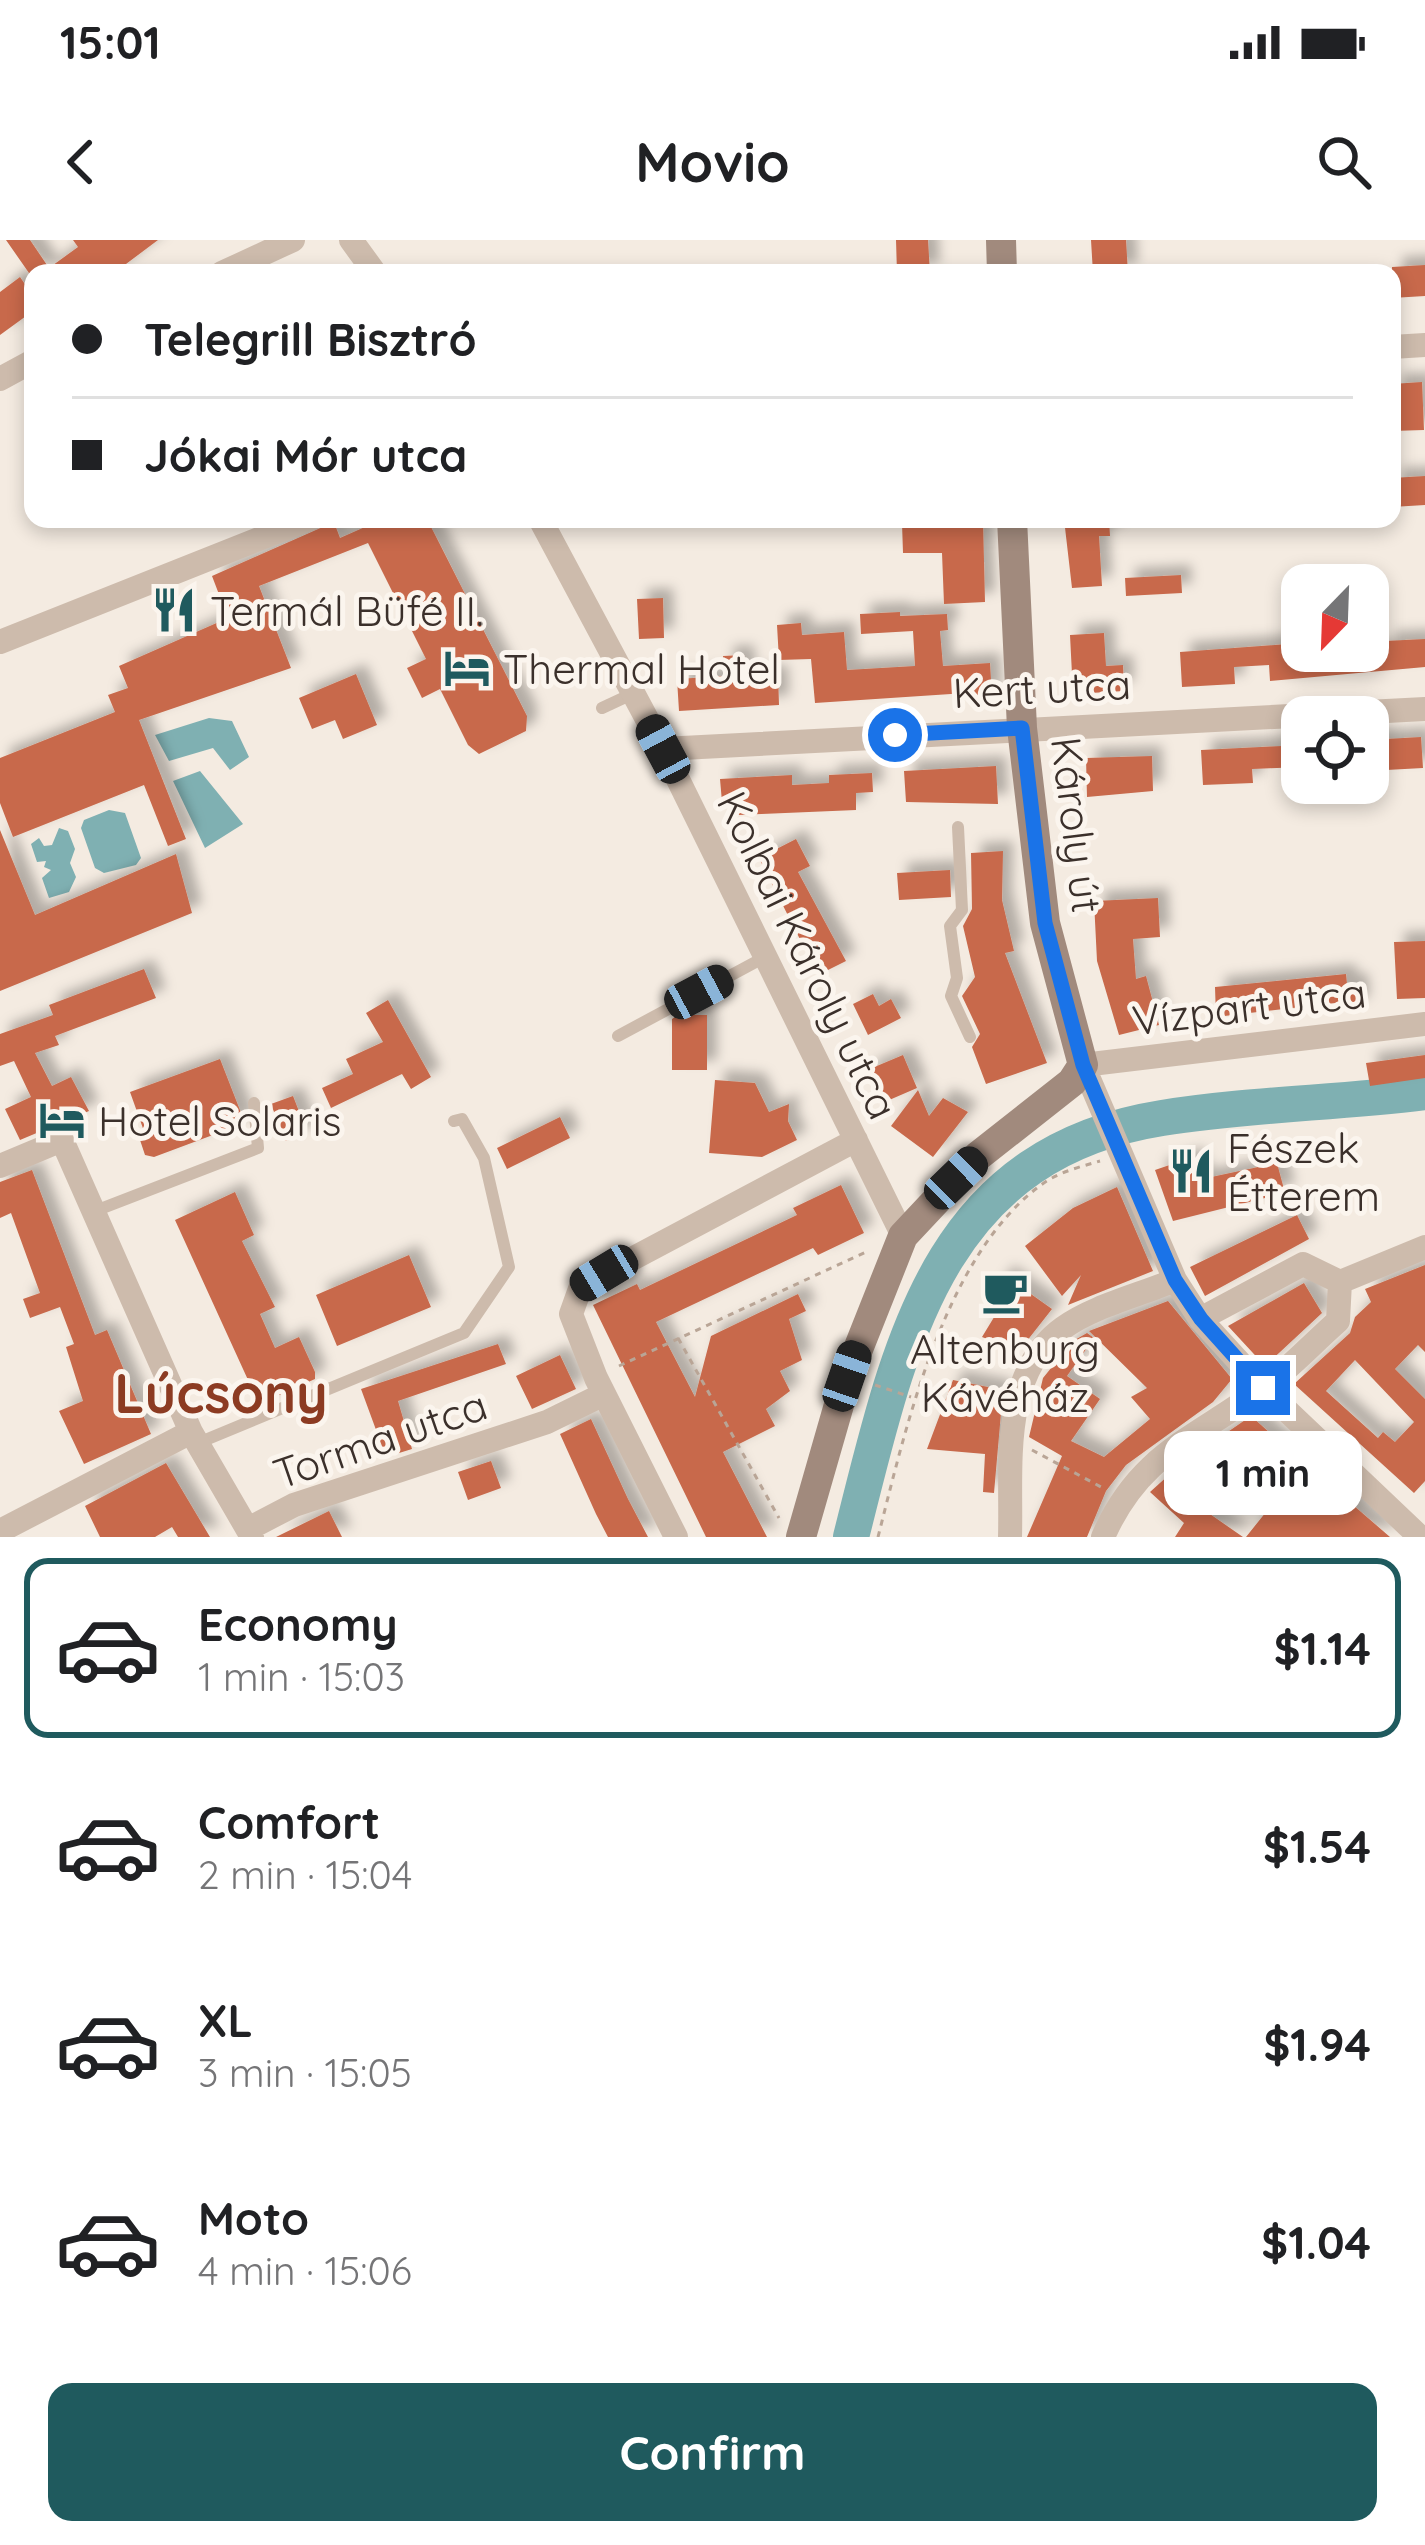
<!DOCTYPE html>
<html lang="en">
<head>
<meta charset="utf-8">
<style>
	body { margin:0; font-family:Quicksand,sans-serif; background:#f6f6f6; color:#202124; height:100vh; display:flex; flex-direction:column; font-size:45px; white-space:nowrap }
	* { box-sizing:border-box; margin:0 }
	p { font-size:39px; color:#757577 }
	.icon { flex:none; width:66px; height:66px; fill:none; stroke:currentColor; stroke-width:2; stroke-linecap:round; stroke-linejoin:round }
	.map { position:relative; height:1297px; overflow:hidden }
	.drawer { display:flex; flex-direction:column; background:#fff; flex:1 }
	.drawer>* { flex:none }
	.hud { position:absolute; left:24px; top:24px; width:1377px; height:264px; border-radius:24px; box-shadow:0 6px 18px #0003; display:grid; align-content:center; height:264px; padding:0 48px; background:#fff }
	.needle { width:78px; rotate:203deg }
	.buttons { position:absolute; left:1281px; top:324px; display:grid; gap:24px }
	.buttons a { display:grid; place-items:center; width:108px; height:108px; border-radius:24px; background:#fff; box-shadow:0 6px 18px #0003; font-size:60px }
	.end { position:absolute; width:54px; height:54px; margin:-27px; border:15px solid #1a73e8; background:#fff; box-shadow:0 0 0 6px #fff }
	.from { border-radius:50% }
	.bubble { position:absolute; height:84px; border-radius:24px; background:#fff; box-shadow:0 6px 18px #0003; font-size:39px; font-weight:700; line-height:84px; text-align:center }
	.car { position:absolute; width:36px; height:72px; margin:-36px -18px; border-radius:15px; box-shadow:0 0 9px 3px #0007; background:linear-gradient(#222 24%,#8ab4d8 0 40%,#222 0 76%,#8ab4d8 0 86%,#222 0) }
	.hud b { display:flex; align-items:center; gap:42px; height:114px; font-size:45px }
	.hud b+b { border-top:3px solid #e0e0e0 }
	.hud i { width:30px; height:30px; background:#202124 }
	ul { padding:21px 0 0; list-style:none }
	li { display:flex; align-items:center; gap:36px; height:180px; margin:0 24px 18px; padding:0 24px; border:6px solid transparent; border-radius:24px }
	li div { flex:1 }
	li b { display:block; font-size:45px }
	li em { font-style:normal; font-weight:700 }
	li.on { border-color:#1f5a5e }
	li>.icon { width:108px; height:108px; stroke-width:1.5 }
	.primary-button { display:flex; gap:24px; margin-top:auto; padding:24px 48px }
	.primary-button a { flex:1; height:138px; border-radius:24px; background:#1f5a5e; color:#fff; font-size:48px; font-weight:700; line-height:138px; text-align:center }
	.status { display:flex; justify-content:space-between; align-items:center; height:84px; padding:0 60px; background:#fff; direction:ltr }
	.status svg { height:33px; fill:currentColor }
	header { display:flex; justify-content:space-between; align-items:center; height:156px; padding:0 48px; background:#fff; font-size:54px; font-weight:700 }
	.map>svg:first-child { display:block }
	.water { fill:#7fb0b2 }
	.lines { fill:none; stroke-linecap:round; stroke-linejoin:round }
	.river { stroke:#7fb0b2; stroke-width:36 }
	.building { fill:#c8694b; fill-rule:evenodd; filter:url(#shadow) }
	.path { stroke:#b9a596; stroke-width:3; stroke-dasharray:6 6; stroke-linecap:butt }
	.lane { stroke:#cdbbac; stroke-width:12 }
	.street { stroke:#cdbbac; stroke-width:24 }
	.secondary { stroke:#a18a7d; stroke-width:30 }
	.route { stroke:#1a73e8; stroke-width:15 }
	.labels { text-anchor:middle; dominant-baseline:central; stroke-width:10; stroke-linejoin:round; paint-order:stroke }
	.poi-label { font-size:42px; fill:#3b302b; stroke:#fbf5ee; text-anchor:start }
	.street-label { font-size:42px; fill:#3b302b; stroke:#fbf5ee }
	.district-label { font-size:54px; font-weight:bold; fill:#8c3b22; stroke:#fbf5ee }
</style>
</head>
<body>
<div class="status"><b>15:01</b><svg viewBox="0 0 49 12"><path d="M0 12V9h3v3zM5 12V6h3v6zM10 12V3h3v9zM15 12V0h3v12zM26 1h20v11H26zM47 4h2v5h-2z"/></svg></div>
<header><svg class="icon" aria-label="back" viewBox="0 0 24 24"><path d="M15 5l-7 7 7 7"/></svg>Movio<svg class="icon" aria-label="search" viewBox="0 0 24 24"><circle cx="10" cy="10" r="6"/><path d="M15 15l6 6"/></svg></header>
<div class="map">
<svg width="1425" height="1297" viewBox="0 0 1425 1297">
	<defs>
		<filter id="shadow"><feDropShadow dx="10" dy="-10" stdDeviation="6" flood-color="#0004"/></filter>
	</defs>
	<rect width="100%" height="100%" fill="#f4ebe1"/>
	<path class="water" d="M209 478 232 481 249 517 230 530 213 508 169 521 155 495Z
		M200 531 243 584 205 608 173 541Z
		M109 570 125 573 141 618 136 625 104 633 95 628 81 588 84 580Z
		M59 588 68 591 75 609 70 623 76 637 69 652 49 658 42 638 51 630 44 627 46 621 37 622 31 604 39 598 44 606 52 605Z"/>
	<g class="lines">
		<path class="river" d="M851 1297C899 1108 935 914 1162 878 1249 864 1338 863 1425 852"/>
	</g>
	<path class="building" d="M6 0H30L49 28 78 7 73 0H158L114 33H29Z
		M896 0H928L930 33H897Z
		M1091 0H1126L1128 33H1093Z
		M1425 25V56L1392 58V27Z
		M20 37 33 56V71L0 95V52Z
		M1422 142 1424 190 1392 191V144Z
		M1425 236V265L1392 267V238Z
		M383 279H427L527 476 526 491 479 514 468 505 440 449 422 458 407 428 426 419 368 303 259 346 291 428 139 480 186 599 168 606 144 545 13 597 0 563V518L115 472 108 455 128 448 119 426 228 378 212 336 334 282 340 298Z
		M1064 279H1109L1110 296H1099L1102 346 1072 348Z
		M983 281 985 362 944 364 942 313H903L902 283Z
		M1181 335 1182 353 1126 356 1125 338Z
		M663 358 664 398 639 399 637 359Z
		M900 372V376L947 374 948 390 940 391 943 426 990 423 992 457 967 459 966 453 815 463 811 419 779 420 777 385 801 383 802 395 844 392 847 430 915 426 913 391 861 394 860 374Z
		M1104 393 1106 426 1123 425 1124 451 1073 454 1070 395Z
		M1425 399V427L1270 441 1269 425 1234 427 1235 444 1182 447 1180 412 1302 403V411H1385V401Z
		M744 415 746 437 778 435 779 465 679 471 677 439 725 436 723 416Z
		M356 434 377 485 343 499 335 480 312 489 299 458Z
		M1421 497 1423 528 1368 531V500Z
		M1302 505V527L1252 529 1253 543 1203 545 1201 510Z
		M1152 516 1153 551 1087 557 1086 518Z
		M996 526 998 564 906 562 904 531Z
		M872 533 873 552 856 553V570L738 575 737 561 722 562 720 539 792 535V545L829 543V535Z
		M0 590 35 675 176 614 192 673 0 751Z
		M796 599 810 626 798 632 846 721 818 735 759 618Z
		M1003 611 1002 660 1014 711 1005 713 1047 823 986 844 972 807 980 794 962 756 975 737 963 686 972 669 971 613Z
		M950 630 951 657 899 660 897 633Z
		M1158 658 1160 697 1133 699 1136 739 1146 736 1159 785 1119 795 1097 721 1094 661Z
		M1425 701V758L1397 759 1394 702Z
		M144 729 156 758 55 796 59 805 35 813 52 846 71 837 89 871 20 900 5 869 31 857 14 821 0 826V794L53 775 49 765Z
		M1346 734 1347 744 1358 743 1360 767 1335 769V763L1216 777 1215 747Z
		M873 754 879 766 891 759 901 778 868 795 853 764Z
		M388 760 431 837 411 849 402 834 331 868 322 848 353 834 346 819 383 802 366 773Z
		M678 775H707V830H672V779Z
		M903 815 917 848 880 864 865 831Z
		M1425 815V838L1370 846 1366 823Z
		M220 819 245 883 154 917 145 915 139 897 145 894 130 852Z
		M715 840 755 843 769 872 789 864 788 881 797 900 762 917 709 913Z
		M918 850 929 876 943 858 968 872 933 917 891 886Z
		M293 856 307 892 285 901 271 864Z
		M560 877 570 898 507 929 497 908Z
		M1193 917 1202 939 1277 923 1285 953 1173 981 1155 930Z
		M32 930 95 1095 107 1090 151 1194 84 1224 59 1171 83 1161 66 1107 74 1104 60 1067 30 1078 23 1059 40 1053 11 973 0 978V942Z
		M841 945 864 993 818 1015 813 1008 656 1082 695 1157 711 1096 798 1054 806 1071 789 1079 802 1120 780 1131 790 1151 766 1169 775 1186 723 1212 767 1297H706L593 1065 637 1044 640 1050 797 975 793 968Z
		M1117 947 1153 1031 1068 1065 1081 1035 1062 1056 1025 1006 1073 968Z
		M235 952 254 995 242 1001 275 1067 260 1074 275 1108 299 1097 315 1132V1139L259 1164 175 980Z
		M1297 975 1309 999 1205 1056 1190 1027Z
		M409 1015 431 1067 337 1106 316 1055Z
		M1425 1025V1112L1418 1105 1395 1129 1425 1159V1241L1414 1253 1294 1144 1350 1093 1355 1077 1371 1062 1365 1049ZM1355 1120 1414 1182 1395 1202 1383 1192 1378 1198 1326 1151Z
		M1004 1035 1052 1069 1019 1111 982 1097 999 1069 987 1060Z
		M1304 1043 1322 1073 1265 1126 1228 1086Z
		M1168 1061 1232 1139 1213 1162 1126 1225 1106 1251 1087 1297H1027L1062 1216 1029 1197 1043 1138 1073 1101 1087 1093 1094 1098 1067 1136 1100 1159 1071 1201 1104 1217 1150 1179 1131 1157 1147 1148 1089 1091Z
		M498 1104 506 1124 398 1161 412 1209 386 1217 361 1149Z
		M560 1115 576 1149 532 1169 516 1136Z
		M953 1140 1003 1150 994 1253 983 1252 985 1214 927 1209Z
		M1251 1176 1280 1202 1390 1297H1246L1290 1242 1243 1202 1208 1227 1213 1233 1184 1256 1243 1297H1175L1184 1283 1150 1252 1181 1224Z
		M591 1179 628 1259 648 1297H608L596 1274 560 1194Z
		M491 1221 501 1248 468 1260 458 1232Z
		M166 1223 210 1297H178L172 1287 155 1297H100L85 1266Z
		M329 1271 342 1297H276Z"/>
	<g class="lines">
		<path class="path" d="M678 1098 779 1278
			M619 1126 866 1012
			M875 1145 911 1157
			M1032 1210 1103 1248
			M878 1297C906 1187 944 1016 1041 945 1058 932 1080 927 1100 921"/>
		<path class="lane" d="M602 468 632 454
			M958 587 962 670 950 686 957 738 951 756 970 797
			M618 796 765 717
			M95 971 258 908 254 863
			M198 1203 464 1093 509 1027 484 918 462 879 454 881"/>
		<path class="street" d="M351 0 375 33
			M222 33 293 0
			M1392 107 1425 105
			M0 139 33 121
			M540 279 663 509 903 996
			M0 402 309 279
			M663 509 1425 469
			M0 926 62 900 191 1192 252 1297
			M1200 1079 1303 1024 1340 1042 1425 1007
			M248 1289 294 1265 547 1182 604 1154
			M0 1291 191 1192
			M676 1297 596 1138 571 1074 581 1046 856 900
			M1010 1297C1012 1228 999 1134 1063 1088 1093 1066 1140 1055 1175 1040
			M1103 1297C1139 1214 1194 1199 1262 1149 1289 1129 1313 1103 1338 1081L1340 1042
			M1420 1297 1263 1148 1200 1079 1175 1040 1083 825 1425 784"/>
		<path class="secondary" d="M1001 0 1002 33
			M801 1297 847 1137 903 996 978 916 1072 842 1083 825 1045 683 1022 488 1012 279"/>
	</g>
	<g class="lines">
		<path class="route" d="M895 495 1022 488 1045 683 1083 825 1175 1040 1201 1079 1263 1148"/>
	</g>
	<defs>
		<g id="restaurant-bare" transform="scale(3.6)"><path d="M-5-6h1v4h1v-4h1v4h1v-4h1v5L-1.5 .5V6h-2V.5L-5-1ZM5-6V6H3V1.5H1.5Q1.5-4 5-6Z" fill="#1f5a5e" stroke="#fbf5ee" stroke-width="2.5" paint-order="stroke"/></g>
		<g id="hotel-bare" transform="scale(3.6)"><path d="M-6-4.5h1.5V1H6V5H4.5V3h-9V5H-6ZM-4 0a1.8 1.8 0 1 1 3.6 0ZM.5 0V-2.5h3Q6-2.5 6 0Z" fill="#1f5a5e" stroke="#fbf5ee" stroke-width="2.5" paint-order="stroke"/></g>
		<g id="cafe-bare" transform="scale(3.6)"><path d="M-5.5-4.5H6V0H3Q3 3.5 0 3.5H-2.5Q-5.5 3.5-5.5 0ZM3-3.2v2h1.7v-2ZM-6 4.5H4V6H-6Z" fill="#1f5a5e" stroke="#fbf5ee" stroke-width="2.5" paint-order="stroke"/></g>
	</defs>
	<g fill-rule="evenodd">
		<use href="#restaurant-bare" x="174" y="370"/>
		<use href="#hotel-bare" x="467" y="428"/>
		<use href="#hotel-bare" x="62" y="880"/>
		<use href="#restaurant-bare" x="1191" y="931"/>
		<use href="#cafe-bare" x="1005" y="1052"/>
	</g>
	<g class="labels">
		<g class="poi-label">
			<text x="210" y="370">Termál Büfé II.</text>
			<text x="503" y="428">Thermal Hotel</text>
			<text x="98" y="880">Hotel Solaris</text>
			<text x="1227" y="907">Fészek<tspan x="1227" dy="48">Étterem</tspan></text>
			<text x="1005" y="1108" text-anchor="middle">Altenburg<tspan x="1005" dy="48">Kávéház</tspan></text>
		</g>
		<g class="street-label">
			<text transform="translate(1042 448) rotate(-3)">Kert utca</text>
			<text transform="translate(1077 585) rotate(83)">Károly út</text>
			<text transform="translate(808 715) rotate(64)">Kolbai Károly utca</text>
			<text transform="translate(1249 766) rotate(-7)">Vízpart utca</text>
			<text transform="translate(380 1199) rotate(-19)">Torma utca</text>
		</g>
		<g class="district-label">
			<text x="221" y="1153">Lúcsony</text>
		</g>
	</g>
</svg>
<div class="buttons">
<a><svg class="needle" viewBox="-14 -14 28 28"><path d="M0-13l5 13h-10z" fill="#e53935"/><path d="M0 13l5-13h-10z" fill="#757577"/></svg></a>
<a><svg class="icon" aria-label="locate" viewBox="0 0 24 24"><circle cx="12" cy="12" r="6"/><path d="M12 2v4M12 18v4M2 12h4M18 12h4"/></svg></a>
</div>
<i class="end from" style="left:895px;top:495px"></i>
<i class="end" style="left:1263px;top:1148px"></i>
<div class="bubble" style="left:1164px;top:1191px;width:198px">1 min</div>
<i class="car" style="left:663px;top:509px;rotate:332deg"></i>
<i class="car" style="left:699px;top:752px;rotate:62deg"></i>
<i class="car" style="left:956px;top:938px;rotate:46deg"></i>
<i class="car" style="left:604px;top:1033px;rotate:239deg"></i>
<i class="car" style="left:847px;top:1136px;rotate:19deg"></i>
<div class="hud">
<b><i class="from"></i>Telegrill Bisztró</b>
<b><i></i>Jókai Mór utca</b>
</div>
</div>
<section class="drawer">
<ul>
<li class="on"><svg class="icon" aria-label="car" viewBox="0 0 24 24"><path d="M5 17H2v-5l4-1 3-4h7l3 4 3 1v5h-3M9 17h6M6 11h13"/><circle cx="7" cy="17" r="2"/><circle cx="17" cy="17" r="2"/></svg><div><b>Economy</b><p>1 min · 15:03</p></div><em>$1.14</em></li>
<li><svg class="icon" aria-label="car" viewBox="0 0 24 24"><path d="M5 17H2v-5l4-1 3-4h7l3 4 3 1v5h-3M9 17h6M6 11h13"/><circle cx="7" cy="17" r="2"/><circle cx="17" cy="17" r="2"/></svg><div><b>Comfort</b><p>2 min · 15:04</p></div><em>$1.54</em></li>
<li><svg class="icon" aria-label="car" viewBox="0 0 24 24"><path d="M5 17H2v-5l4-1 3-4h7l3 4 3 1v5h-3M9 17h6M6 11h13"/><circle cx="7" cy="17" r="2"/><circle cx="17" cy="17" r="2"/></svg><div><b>XL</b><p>3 min · 15:05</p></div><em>$1.94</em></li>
<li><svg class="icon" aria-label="car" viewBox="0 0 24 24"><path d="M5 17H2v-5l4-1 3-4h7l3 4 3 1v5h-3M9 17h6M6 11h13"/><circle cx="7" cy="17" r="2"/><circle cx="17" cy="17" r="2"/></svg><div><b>Moto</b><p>4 min · 15:06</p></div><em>$1.04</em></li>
</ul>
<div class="primary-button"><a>Confirm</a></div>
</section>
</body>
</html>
